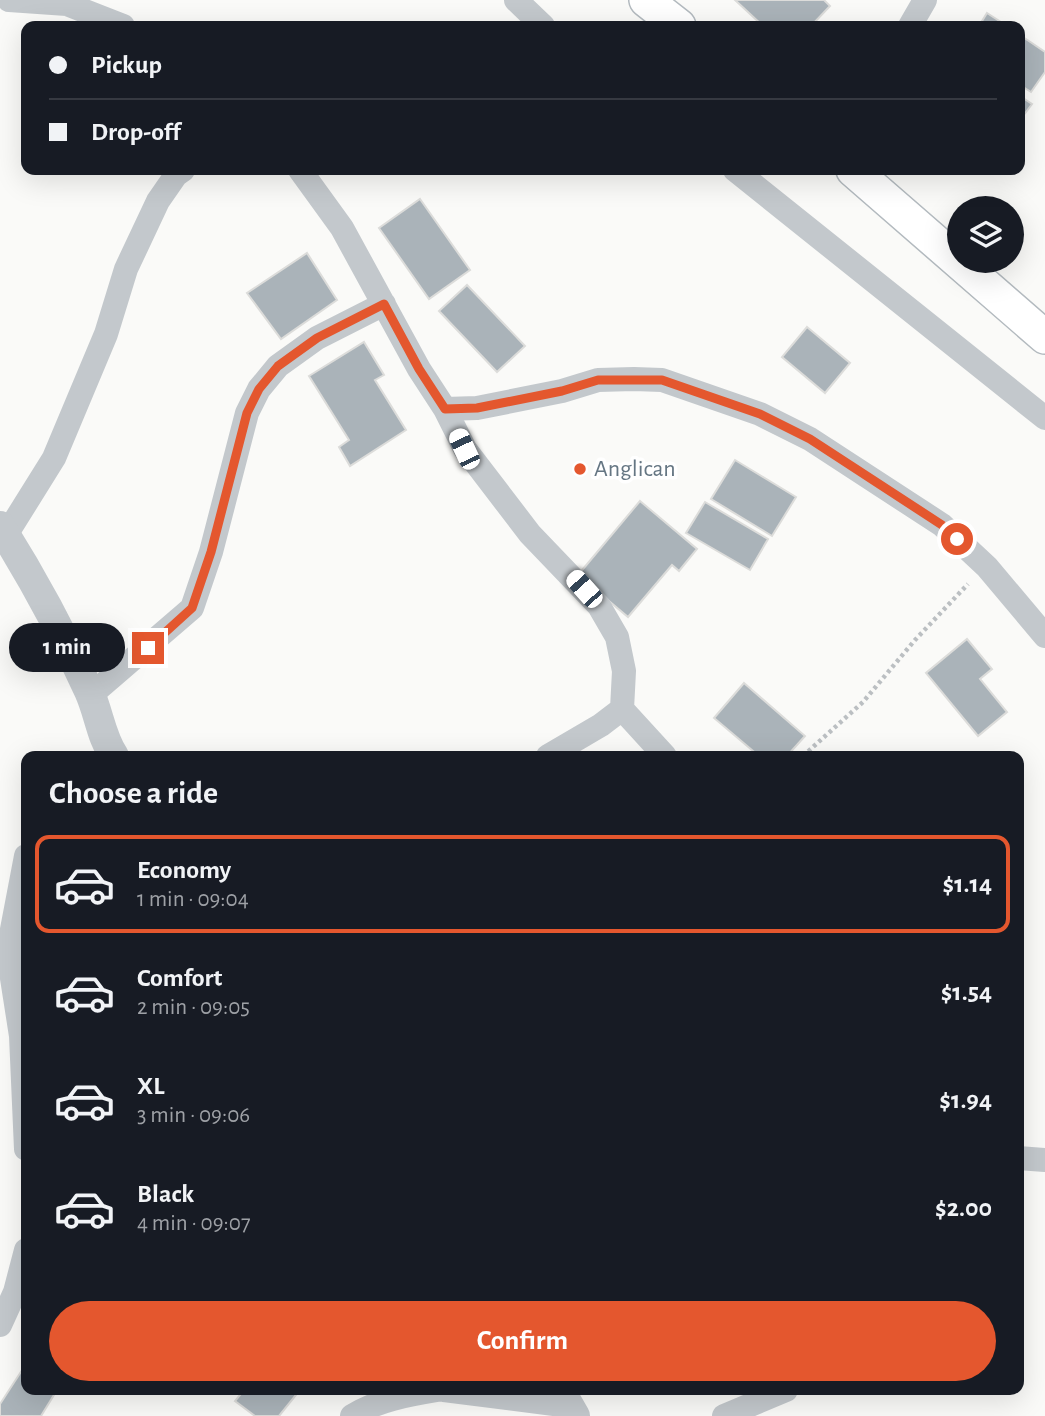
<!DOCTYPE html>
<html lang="en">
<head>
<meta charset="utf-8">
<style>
	body { margin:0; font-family:"Alegreya Sans",sans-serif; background:#20242c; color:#f1f3f6; height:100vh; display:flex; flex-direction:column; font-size:26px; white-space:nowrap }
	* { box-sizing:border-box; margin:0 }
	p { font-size:23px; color:#9ea1a6 }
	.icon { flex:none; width:38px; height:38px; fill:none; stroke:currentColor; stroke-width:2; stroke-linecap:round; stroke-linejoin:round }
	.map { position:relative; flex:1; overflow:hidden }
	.drawer { position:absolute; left:21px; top:751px; width:1003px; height:644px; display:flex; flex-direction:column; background:#171b24; border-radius:14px; box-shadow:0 7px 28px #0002 }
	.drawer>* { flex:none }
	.banner { position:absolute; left:21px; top:21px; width:1004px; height:154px; border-radius:14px; box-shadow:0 7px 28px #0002; display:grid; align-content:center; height:154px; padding:0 28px; background:#171b24 }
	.buttons { position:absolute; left:947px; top:196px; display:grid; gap:14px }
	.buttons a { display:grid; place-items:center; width:77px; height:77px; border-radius:50%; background:#171b24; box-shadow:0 7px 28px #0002; font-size:35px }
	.end { position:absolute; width:32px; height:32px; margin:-16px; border:9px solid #e4572e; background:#fff; box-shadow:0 0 0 4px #fff }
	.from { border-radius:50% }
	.bubble { position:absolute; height:49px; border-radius:24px; background:#171b24; box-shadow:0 7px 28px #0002; font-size:23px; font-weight:700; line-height:49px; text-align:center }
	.car { position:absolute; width:21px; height:42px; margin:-21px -10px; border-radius:9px; box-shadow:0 0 5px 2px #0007; background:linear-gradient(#fff 24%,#345 0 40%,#fff 0 76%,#345 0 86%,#fff 0) }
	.banner b { display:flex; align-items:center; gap:24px; height:66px; font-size:26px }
	.banner b+b { border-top:2px solid #363941 }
	.banner i { width:18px; height:18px; background:#f1f3f6 }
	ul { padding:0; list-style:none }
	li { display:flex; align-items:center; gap:21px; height:98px; margin:0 14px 10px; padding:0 14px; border:4px solid transparent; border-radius:14px }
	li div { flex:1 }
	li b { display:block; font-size:26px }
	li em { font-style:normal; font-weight:700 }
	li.on { border-color:#e4572e }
	li>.icon { width:63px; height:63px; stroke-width:1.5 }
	h2 { padding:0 28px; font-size:32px; line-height:84px }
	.primary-button { display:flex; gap:14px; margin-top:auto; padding:14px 28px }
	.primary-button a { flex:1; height:80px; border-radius:42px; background:#e4572e; color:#fff; font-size:28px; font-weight:700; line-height:80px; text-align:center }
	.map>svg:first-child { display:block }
	.building { fill:#aab3b9; stroke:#dcdcda; stroke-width:2 }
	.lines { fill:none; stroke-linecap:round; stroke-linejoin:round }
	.secondary-casing { stroke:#b3babf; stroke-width:36 }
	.path { stroke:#bbbfc2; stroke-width:4.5; stroke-dasharray:3.5 3.5; stroke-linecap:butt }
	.minor { stroke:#c3c8cc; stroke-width:24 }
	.tertiary { stroke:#c3c8cc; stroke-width:30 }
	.secondary { stroke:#fff; stroke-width:33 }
	.route { stroke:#e4572e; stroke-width:9 }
	.poi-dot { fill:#e4572e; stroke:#fff; stroke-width:2.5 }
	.labels { text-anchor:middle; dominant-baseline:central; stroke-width:7; stroke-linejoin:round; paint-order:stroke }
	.poi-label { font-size:24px; fill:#657683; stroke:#fff; text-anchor:start }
</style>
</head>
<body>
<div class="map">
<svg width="1045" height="1416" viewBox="0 0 1045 1416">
	<rect width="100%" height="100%" fill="#fafaf8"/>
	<path class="building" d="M735 0H824L830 6 811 26H763Z
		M987 13 1007 26H979Z
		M1020 35 1045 52V72L1031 92 1020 85Z
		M1020 96 1032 104 1020 120Z
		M420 199 470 270 429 299 379 228Z
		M307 253 337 300 281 339 247 293Z
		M467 285 525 346 497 372 439 311Z
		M807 327 850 363 825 393 782 357Z
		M364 342 384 375 375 380 406 430 350 466 339 447 349 440 309 376Z
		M735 460 796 497 772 536 711 499Z
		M640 501 697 549 679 571 672 565 628 617 578 575Z
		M705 502 768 539 750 570 686 533Z
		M967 639 992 669 980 679 1007 712 978 736 926 673Z
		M744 683 805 736 787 756H759L714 718Z
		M26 1364V1390H57L41 1416H0V1404Z
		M244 1390H300L279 1416H255L235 1401Z"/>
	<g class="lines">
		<g class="secondary-casing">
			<path id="secondary" d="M646 0 679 26
				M853 170 1045 337"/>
		</g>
		<path class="path" d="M803 756 863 702 915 640 968 584"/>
		<path class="minor" d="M9 0 67 4 123 26
			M516 0 543 26
			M910 26 925 0
			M300 170 342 228 419 369 445 409 465 449 530 534 599 606 617 637 624 671 622 709 601 725 548 756
			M735 170 1045 418
			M445 409 477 408 562 391 598 380 634 379 662 380 760 414 810 439 942 525 987 567 1045 636
			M6 535 54 458 106 334 126 269 158 201 176 175 183 170
			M91 695 192 608 211 552 247 413 259 389 278 366 317 338 384 304
			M622 709 665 756
			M26 856 10 940 9 959 21 1036 26 1149
			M1018 1158 1045 1160
			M0 1325 15 1292 26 1250
			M444 1390 569 1406
			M352 1416C378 1400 407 1395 437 1390
			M724 1416 786 1390"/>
		<path class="tertiary" d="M0 526C34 580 63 634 89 691 99 713 101 737 114 756
			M560 1390 575 1416"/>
		<use href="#secondary" class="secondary"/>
	</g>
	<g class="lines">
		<path class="route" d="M148 648 192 608 211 552 247 413 259 389 278 366 317 338 384 304 419 369 445 409 477 408 562 391 598 380H662L760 414 810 439 942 525 957 539"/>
	</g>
	<circle class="poi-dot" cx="580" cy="469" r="7"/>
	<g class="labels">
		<g class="poi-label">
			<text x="594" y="469">Anglican</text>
		</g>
	</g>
</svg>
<div class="buttons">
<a><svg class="icon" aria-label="layers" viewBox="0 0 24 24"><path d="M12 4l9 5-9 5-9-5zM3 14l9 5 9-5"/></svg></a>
</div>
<i class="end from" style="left:957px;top:539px"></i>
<i class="end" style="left:148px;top:648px"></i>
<div class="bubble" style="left:9px;top:623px;width:116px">1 min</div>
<i class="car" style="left:464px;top:449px;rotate:335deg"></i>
<i class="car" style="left:584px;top:589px;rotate:318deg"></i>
<div class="banner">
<b><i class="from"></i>Pickup</b>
<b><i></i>Drop-off</b>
</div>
<section class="drawer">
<h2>Choose a ride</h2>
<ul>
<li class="on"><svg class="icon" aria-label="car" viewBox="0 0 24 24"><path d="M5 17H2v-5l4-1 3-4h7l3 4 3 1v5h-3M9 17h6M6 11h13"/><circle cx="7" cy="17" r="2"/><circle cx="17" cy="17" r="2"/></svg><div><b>Economy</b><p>1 min · 09:04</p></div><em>$1.14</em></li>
<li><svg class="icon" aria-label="car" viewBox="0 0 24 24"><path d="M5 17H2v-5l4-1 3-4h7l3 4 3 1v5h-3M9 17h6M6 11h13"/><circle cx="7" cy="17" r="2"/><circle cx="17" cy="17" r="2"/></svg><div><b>Comfort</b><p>2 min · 09:05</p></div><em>$1.54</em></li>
<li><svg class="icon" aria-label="car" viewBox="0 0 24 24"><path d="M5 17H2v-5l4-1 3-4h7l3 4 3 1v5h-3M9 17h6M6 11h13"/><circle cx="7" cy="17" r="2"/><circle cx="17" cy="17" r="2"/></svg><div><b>XL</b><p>3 min · 09:06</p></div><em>$1.94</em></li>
<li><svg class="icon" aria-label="car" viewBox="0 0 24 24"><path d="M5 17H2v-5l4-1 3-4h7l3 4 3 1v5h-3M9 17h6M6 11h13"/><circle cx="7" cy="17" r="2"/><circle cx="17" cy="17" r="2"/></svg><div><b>Black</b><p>4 min · 09:07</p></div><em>$2.00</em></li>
</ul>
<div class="primary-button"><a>Confirm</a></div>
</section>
</div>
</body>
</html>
